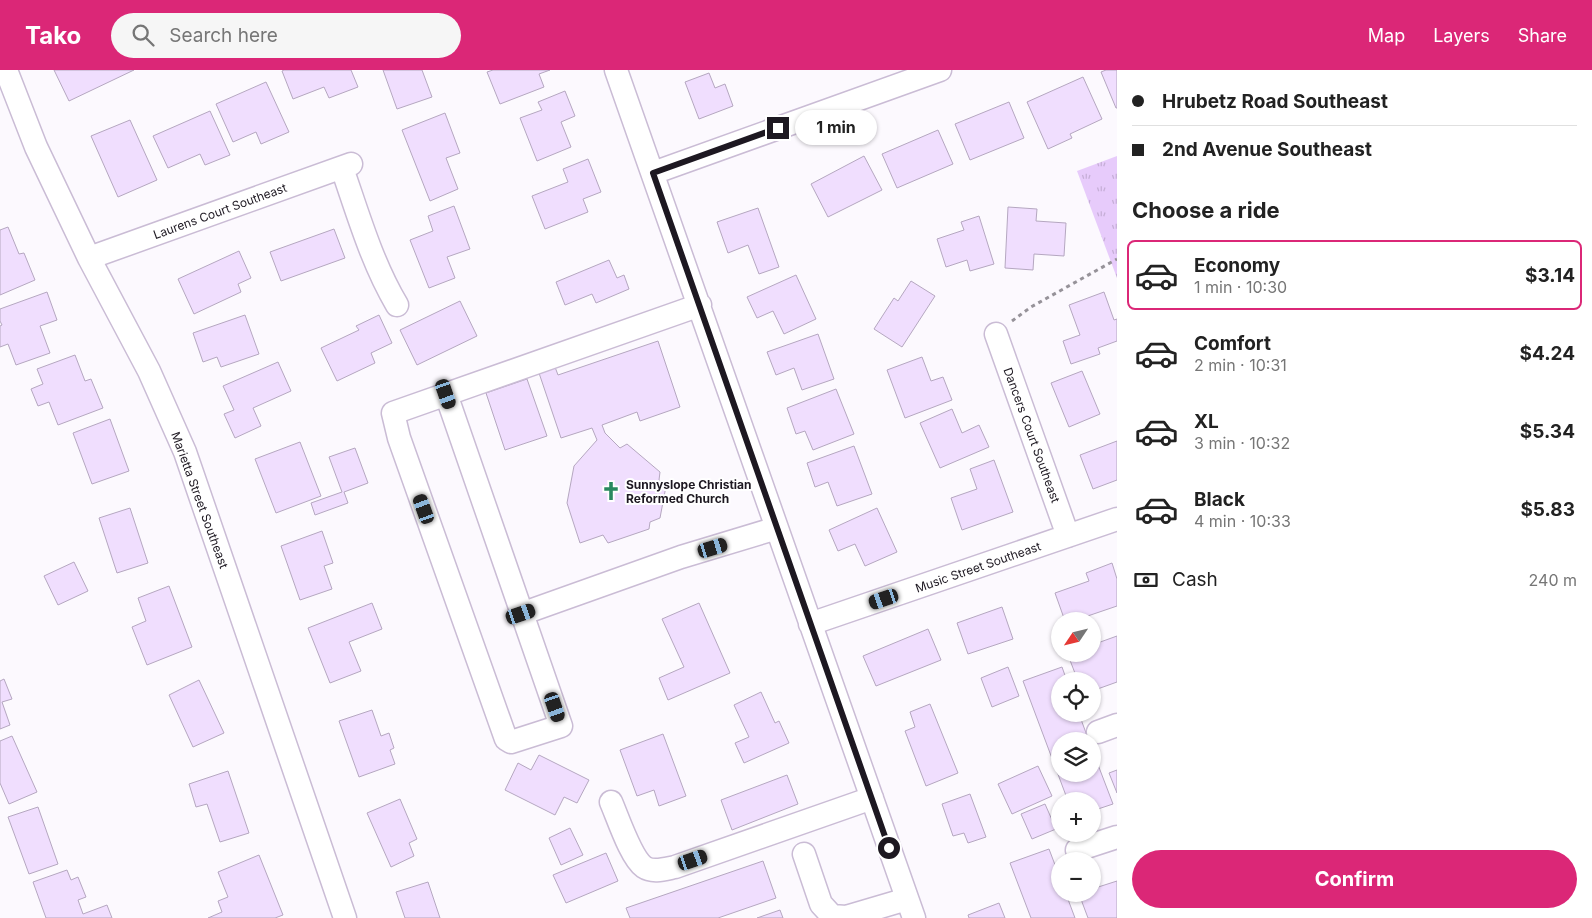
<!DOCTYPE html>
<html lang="en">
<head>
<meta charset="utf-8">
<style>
	body { margin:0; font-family:Inter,sans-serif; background:#f6f6f6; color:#222; height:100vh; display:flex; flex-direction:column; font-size:19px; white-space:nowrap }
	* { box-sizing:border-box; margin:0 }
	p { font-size:16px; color:#767676 }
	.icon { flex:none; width:28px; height:28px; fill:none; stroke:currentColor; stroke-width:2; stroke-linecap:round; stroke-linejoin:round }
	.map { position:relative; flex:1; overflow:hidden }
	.drawer { display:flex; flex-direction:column; background:#fff; width:475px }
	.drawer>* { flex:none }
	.hud { display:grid; align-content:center; height:110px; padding:0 15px; background:#fff }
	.needle { width:32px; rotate:235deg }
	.fabs { position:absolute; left:1051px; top:542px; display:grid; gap:10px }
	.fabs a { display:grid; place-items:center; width:50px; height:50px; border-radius:50%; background:#fff; box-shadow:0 1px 4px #0004; font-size:25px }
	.end { position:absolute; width:22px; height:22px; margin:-11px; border:6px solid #1d1821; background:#fff; box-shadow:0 0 0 2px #fff }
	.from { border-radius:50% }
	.bubble { position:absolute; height:35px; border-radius:18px; background:#fff; box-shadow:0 1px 4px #0004; font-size:16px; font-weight:700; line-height:35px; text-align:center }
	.car { position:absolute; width:15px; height:30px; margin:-15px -8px; border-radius:6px; box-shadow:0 0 4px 1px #0007; background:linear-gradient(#222 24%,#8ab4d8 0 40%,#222 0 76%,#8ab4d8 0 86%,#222 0) }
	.hud b { display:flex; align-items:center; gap:18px; height:48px; font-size:19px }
	.hud b+b { border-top:1px solid #e0e0e0 }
	.hud i { width:12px; height:12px; background:#222 }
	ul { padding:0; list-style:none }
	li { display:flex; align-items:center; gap:15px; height:70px; margin:0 10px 8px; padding:0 5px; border:2px solid transparent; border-radius:8px }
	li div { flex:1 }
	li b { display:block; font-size:19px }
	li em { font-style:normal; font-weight:700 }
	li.current { border-color:#db2777 }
	li>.icon { width:45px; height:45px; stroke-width:1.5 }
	h2 { padding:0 15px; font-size:22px; line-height:60px }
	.pay { display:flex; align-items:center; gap:12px; height:55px; padding:0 15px; font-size:19px }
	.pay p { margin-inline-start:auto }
	.action { display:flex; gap:10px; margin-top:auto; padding:10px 15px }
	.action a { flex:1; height:58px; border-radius:30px; background:#db2777; color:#fff; font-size:20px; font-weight:700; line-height:58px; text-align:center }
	header { display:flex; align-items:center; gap:30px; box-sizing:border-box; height:70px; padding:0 25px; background:#db2777; color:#fff }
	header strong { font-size:24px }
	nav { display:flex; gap:28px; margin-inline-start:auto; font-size:18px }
	.search { width:350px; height:45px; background:#f6f6f6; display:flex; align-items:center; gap:12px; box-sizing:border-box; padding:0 18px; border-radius:28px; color:#767676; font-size:19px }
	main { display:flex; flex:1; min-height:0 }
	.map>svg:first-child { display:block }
	.park { fill:url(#park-tufts) }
	.building { fill:#f0defe; stroke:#b5a7c0 }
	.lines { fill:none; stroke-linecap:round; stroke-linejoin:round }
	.minor-casing { stroke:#cabcd5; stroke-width:25 }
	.path { stroke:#969299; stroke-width:3; stroke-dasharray:4 4; stroke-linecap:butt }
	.minor { stroke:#fff; stroke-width:22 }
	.route { stroke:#1d1821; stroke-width:6 }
	.labels { text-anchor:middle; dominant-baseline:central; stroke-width:4; stroke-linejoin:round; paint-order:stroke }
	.street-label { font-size:12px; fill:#1d1821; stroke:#fff }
	.poi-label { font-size:12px; font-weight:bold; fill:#1d1821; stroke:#fff; text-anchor:start }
</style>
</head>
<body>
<header>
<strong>Tako</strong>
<div class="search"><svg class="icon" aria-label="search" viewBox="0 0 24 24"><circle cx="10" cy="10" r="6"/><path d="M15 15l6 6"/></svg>Search here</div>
<nav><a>Map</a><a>Layers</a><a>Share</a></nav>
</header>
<main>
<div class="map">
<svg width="1117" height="848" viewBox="0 0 1117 848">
	<defs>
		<pattern id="park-tufts" width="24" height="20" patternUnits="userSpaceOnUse" patternTransform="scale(1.25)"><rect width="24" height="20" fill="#e7cbfb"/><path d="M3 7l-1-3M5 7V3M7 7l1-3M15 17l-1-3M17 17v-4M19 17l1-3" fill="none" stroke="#c6aed7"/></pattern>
	</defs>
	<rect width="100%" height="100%" fill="#fcf9fe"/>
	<path class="park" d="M1117 86V208L1077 101Z"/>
	<path class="building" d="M54 0H134L69 31Z
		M284 0H351L358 17 329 28 324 17 293 29 282 1Z
		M383 0H422L432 27 397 39Z
		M493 0H550L539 4 544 17 500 34 487 2Z
		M1106 0H1117V38H1116L1101 2Z
		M709 3 715 18 725 14 733 36 699 49 685 12Z
		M1083 7 1102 49 1070 64 1072 68 1048 79 1027 32Z
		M266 12 289 62 261 74 256 62 233 72 216 34Z
		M565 21 575 46 561 52 571 77 537 91 520 48 542 40 538 32Z
		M1009 32 1024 68 970 90 955 54Z
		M210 41 230 85 205 95 200 84 168 98 153 66Z
		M445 43 460 83 446 88 458 119 430 131 402 60Z
		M130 50 157 110 118 127 91 66Z
		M938 60 953 94 897 118 882 84Z
		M864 86 882 120 828 147 811 114Z
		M588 89 601 122 583 129 588 142 545 159 532 126 568 112 563 99Z
		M454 136 470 179 447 187 455 208 429 218 410 170 433 161 428 146Z
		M1008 137 1037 139 1036 151 1066 153 1064 186 1034 184 1033 200 1005 198Z
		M758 138 779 197 759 204 748 175 728 183 717 152Z
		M979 146 994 194 970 201 967 190 946 197 937 169 964 160 961 152Z
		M8 157 19 184 24 183 35 210 0 225V160Z
		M334 159 345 188 281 211 270 182Z
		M239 181 251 208 238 214 241 222 194 244 178 209Z
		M609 190 617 208 624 205 629 219 596 233 592 224 565 235 556 212Z
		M796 205 816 249 784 264 773 241 757 248 747 227Z
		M911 211 935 226 902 277 874 259 894 228 898 231Z
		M47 222 57 250 40 256 50 283 16 295 8 274 0 277V256L2 255 0 251V239Z
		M1104 222 1114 250 1117 249V271L1098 278 1100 284 1071 294 1063 271 1080 265 1069 235Z
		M460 231 477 266 417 295 400 260Z
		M245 245 259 284 221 297 217 287 203 292 193 263Z
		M379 245 392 273 371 283 375 293 337 311 321 278 359 260 356 256Z
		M818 264 834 309 802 320 794 298 776 305 767 282Z
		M658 271 680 337 640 351 637 342 602 355 605 363 620 378 627 374 660 402 659 410 666 416 660 448 650 452 649 459 608 473 603 465 580 473 567 433 574 396 597 370 592 358 561 368 539 303 555 297 558 305Z
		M75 285 85 311 91 309 103 338 58 355 49 332 38 336 31 319 43 314 37 299Z
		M922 287 931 311 943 307 952 330 905 348 887 300Z
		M278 292 291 321 253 338 261 356 235 368 224 344 234 340 223 316Z
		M1082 301 1100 344 1069 357 1051 313Z
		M527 309 547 366 505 380 486 323Z
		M836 319 854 364 813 380 805 361 796 364 787 338Z
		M952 339 962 363 979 355 989 377 940 398 920 353Z
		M110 349 129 401 92 414 73 363Z
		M1117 371V410L1093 419 1080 385Z
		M300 372 321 426 276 443 255 389Z
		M854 376 872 424 837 436 828 412 815 417 807 393Z
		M355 378 368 413 344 422 348 433 315 445 311 433 342 422 329 387Z
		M994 390 1013 442 962 460 951 428 977 419 970 399Z
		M130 438 148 493 117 503 99 448Z
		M877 438 897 482 865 496 855 474 838 481 829 460Z
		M322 461 333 493 324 496 332 519 300 530 281 476Z
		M74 492 88 521 58 535 44 506Z
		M1112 493 1117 509V536L1073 551H1065L1055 523 1089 511 1086 503Z
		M169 516 192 577 147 595 132 557 146 551 138 528Z
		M372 533 382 559 349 572 361 601 330 613 308 558Z
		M699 533 730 603 668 630 659 608 684 597 662 549Z
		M1002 537 1013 569 968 584 957 553Z
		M928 559 941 590 876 616 863 586Z
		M1117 566V612L1092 621V611H1078L1068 585 1092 584V575Z
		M1008 597 1019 626 992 637 981 608Z
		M1062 597 1067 611H1060V644H1079L1089 671H1060V704H1092V679L1113 734 1092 741V731H1068L1023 611Z
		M4 609 12 629 2 632 10 655 0 659V611Z
		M199 610 224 663 193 677 169 625Z
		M761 622 775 653 779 651 789 673 744 693 735 673 749 667 734 635Z
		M930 634 958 703 926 716 905 661 915 657 910 642Z
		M372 640 381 666 389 663 394 678 390 680 395 694 359 707 339 651Z
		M663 664 686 726 659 736 654 720 637 726 620 680Z
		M12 666 37 722 9 734 0 713V671Z
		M539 685 589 710 577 733 564 727 555 745 505 720 518 693 531 700Z
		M1038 696 1052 726 1012 744 998 714Z
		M1117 700V723L1109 703Z
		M228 701 249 763 220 772 207 734 196 737 189 714Z
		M787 705 798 734 732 760 721 730Z
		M970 724 986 767 968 773 964 763 953 766 942 734Z
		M400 729 417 769 409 773 414 786 391 797 367 743Z
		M1045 734 1056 759 1032 769 1021 744Z
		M38 737 58 794 29 804 8 747Z
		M570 758 583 785 561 795 549 768Z
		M1049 779 1060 808V824H1066L1075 848H1031L1010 793Z
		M606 783 618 811 566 833 553 805Z
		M259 785 283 845 275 848H208L222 842 218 831 228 827 218 802Z
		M763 791 776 828 718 848H630L626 838Z
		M67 800 71 810 78 807 86 827 78 830 83 844 107 835 112 848H46L33 812Z
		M1117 811V848H1088L1079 824H1092V819Z
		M428 812 440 848H405L396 822Z
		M999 833 1005 848H969L968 845Z
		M780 840 783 848H757Z"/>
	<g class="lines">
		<g class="minor-casing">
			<path id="minor" d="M6 0 36 77 89 188 149 301 185 382 345 848
				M616 0 914 848
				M342 98C358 144 372 193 397 235
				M653 103 940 0
				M89 188 351 94
				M996 264 1068 466
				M446 324 561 656 511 672 506 669 399 368 393 343C495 307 597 271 700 235
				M521 544 681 487 777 458
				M810 554 1117 449
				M1098 662 1117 655
				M611 732C618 748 631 788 644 797 653 803 665 799 675 797L872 728
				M1077 780 1117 767
				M804 784 821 834 832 846 846 847 907 829"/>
		</g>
		<path class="path" d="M1012 251 1031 237 1117 189"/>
		<use href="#minor" class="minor"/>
	</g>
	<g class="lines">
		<path class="route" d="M778 58 653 103 889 778"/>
	</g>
	<defs>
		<g id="church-bare" transform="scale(1.5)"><path d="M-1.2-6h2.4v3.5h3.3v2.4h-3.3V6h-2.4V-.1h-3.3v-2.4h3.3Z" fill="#2a8960" stroke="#fff" stroke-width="2.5" paint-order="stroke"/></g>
	</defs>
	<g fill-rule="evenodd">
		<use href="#church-bare" x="611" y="421"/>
	</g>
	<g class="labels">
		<g class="street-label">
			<text transform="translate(220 141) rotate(-20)">Laurens Court Southeast</text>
			<text transform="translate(1032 365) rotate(70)">Dancers Court Southeast</text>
			<text transform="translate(200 430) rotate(70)">Marietta Street Southeast</text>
			<text transform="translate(978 497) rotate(-19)">Music Street Southeast</text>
		</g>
		<g class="poi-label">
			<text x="626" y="414">Sunnyslope Christian<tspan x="626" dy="14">Reformed Church</tspan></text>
		</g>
	</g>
</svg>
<div class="fabs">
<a><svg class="needle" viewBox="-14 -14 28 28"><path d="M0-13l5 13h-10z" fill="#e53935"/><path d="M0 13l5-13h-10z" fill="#767676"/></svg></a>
<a><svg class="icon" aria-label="locate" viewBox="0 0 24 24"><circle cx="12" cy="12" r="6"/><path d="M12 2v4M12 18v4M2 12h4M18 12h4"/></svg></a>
<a><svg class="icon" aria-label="layers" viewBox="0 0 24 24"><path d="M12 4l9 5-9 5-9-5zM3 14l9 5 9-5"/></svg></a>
<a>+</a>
<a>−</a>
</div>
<i class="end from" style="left:889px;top:778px"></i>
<i class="end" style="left:778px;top:58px"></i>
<div class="bubble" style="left:795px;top:40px;width:82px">1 min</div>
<i class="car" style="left:446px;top:324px;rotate:161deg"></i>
<i class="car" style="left:424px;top:439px;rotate:340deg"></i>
<i class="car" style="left:713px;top:478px;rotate:73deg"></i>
<i class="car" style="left:884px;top:529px;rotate:251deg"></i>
<i class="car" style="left:521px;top:544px;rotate:71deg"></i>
<i class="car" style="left:555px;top:637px;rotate:161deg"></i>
<i class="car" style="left:693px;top:790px;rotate:71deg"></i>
</div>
<section class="drawer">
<div class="hud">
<b><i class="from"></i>Hrubetz Road Southeast</b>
<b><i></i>2nd Avenue Southeast</b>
</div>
<h2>Choose a ride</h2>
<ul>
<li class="current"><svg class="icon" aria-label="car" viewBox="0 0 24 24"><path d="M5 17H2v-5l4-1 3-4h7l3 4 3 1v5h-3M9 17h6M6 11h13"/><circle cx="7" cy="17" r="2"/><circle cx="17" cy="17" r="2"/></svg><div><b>Economy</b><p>1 min · 10:30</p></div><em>$3.14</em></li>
<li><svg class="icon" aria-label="car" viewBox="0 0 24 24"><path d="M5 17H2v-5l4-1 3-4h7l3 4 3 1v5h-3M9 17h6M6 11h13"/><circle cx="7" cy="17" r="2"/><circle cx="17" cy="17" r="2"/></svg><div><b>Comfort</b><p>2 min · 10:31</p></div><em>$4.24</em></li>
<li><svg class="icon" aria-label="car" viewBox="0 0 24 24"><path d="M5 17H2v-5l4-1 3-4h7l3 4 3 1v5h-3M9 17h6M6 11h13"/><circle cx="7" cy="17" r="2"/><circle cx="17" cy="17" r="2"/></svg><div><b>XL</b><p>3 min · 10:32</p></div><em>$5.34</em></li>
<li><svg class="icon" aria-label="car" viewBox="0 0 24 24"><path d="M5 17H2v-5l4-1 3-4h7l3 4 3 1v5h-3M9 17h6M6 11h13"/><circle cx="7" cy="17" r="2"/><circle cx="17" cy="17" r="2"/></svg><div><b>Black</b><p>4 min · 10:33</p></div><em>$5.83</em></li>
</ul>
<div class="pay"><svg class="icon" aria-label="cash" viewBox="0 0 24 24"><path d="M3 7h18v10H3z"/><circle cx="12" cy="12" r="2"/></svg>Cash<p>240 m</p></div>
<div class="action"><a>Confirm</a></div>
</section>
</main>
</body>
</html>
